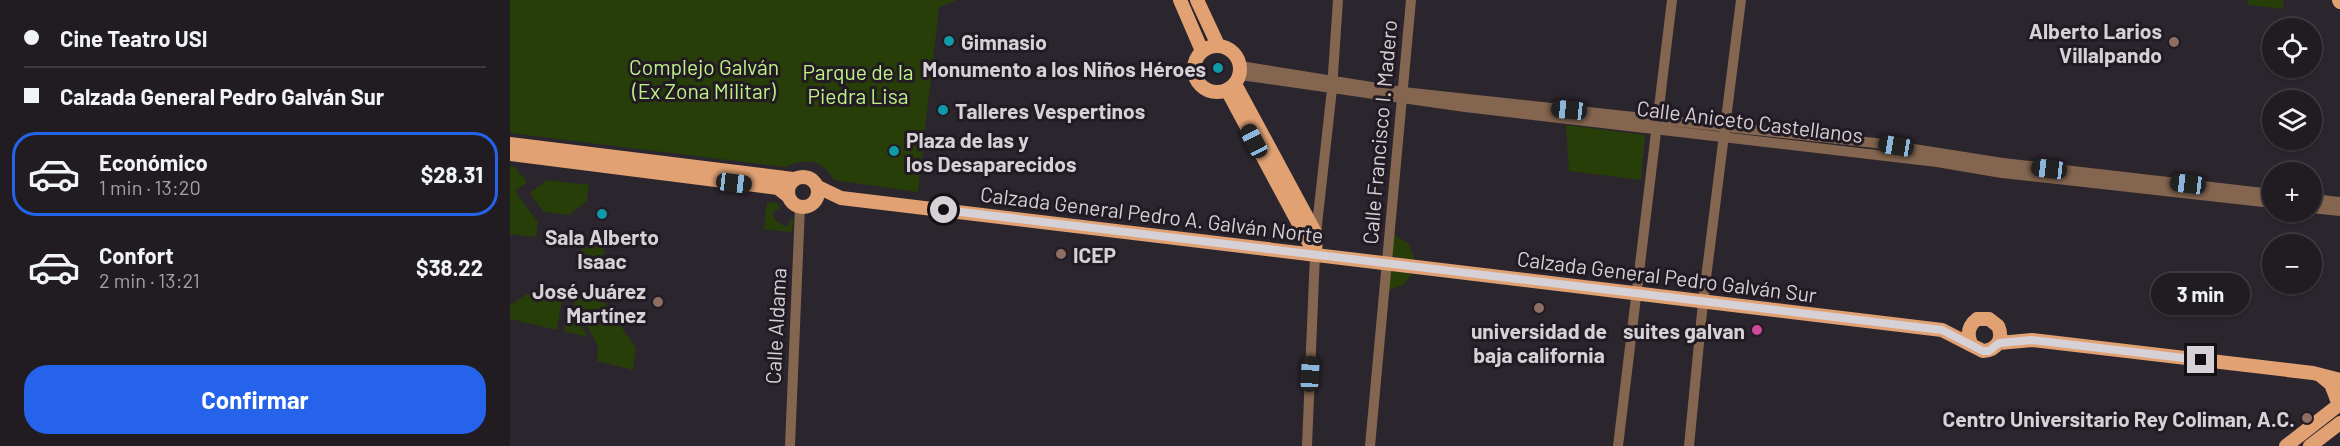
<!DOCTYPE html>
<html lang="es">
<head>
<meta charset="utf-8">
<style>
	body { margin:0; font-family:Barlow,sans-serif; background:#2d292f; color:#f1f3f6; height:100vh; display:flex; flex-direction:column; font-size:22px; white-space:nowrap }
	* { box-sizing:border-box; margin:0 }
	p { font-size:20px; color:#a2a1a5 }
	.icon { flex:none; width:33px; height:33px; fill:none; stroke:currentColor; stroke-width:2; stroke-linecap:round; stroke-linejoin:round }
	.map { position:relative; flex:1; overflow:hidden }
	.sheet { display:flex; flex-direction:column; background:#201c22; width:510px }
	.sheet>* { flex:none }
	.guide { display:grid; align-content:center; height:132px; padding:0 24px; background:#201c22 }
	.controls { position:absolute; left:1752px; top:18px; display:grid; gap:12px }
	.controls a { display:grid; place-items:center; width:60px; height:60px; border-radius:50%; background:#201c22; box-shadow:0 2px 4px #0004,0 0 0 2px #3d3a40; font-size:30px }
	.end { position:absolute; width:27px; height:27px; margin:-14px; border:8px solid #d5d1d6; background:#111; box-shadow:0 0 0 3px #111 }
	.from { border-radius:50% }
	.bubble { position:absolute; height:42px; border-radius:21px; background:#201c22; box-shadow:0 2px 4px #0004,0 0 0 2px #3d3a40; font-size:20px; font-weight:700; line-height:42px; text-align:center }
	.car { position:absolute; width:18px; height:36px; margin:-18px -9px; border-radius:8px; box-shadow:0 0 4px 2px #0007; background:linear-gradient(#222 24%,#8ab4d8 0 40%,#222 0 76%,#8ab4d8 0 86%,#222 0) }
	.guide b { display:flex; align-items:center; gap:21px; height:57px; font-size:22px }
	.guide b+b { border-top:2px solid #3d3a40 }
	.guide i { width:15px; height:15px; background:#f1f3f6 }
	ul { padding:0; list-style:none }
	li { display:flex; align-items:center; gap:18px; height:84px; margin:0 12px 9px; padding:0 12px; border:3px solid transparent; border-radius:24px }
	li div { flex:1 }
	li b { display:block; font-size:22px }
	li em { font-style:normal; font-weight:700 }
	li.selected { border-color:#2563eb }
	li>.icon { width:54px; height:54px; stroke-width:1.5 }
	.primary-button { display:flex; gap:12px; margin-top:auto; padding:12px 24px }
	.primary-button a { flex:1; height:69px; border-radius:24px; background:#2563eb; color:#fff; font-size:24px; font-weight:700; line-height:69px; text-align:center }
	main { display:flex; flex:1; min-height:0 }
	.map>svg:first-child { display:block }
	.green { fill:#283e08 }
	.lines { fill:none; stroke-linecap:round; stroke-linejoin:round }
	.minor { stroke:#84654f; stroke-width:10 }
	.major { stroke:#e1a173; stroke-width:14 }
	.route { stroke:#d5d1d6; stroke-width:8 }
	.culture-dot { fill:#0f9aa8; stroke:#221b24; stroke-width:2 }
	.education-dot { fill:#8d6e63; stroke:#221b24; stroke-width:2 }
	.hotel-dot { fill:#d1479c; stroke:#221b24; stroke-width:2 }
	.labels { text-anchor:middle; dominant-baseline:central; stroke-width:6; stroke-linejoin:round; paint-order:stroke }
	.poi-label { font-size:21px; font-weight:bold; fill:#d5d1d6; stroke:#221b24; text-anchor:end }
	.park-label { font-size:21px; fill:#bef186; stroke:#221b24 }
	.street-label { font-size:21px; fill:#d5d1d6; stroke:#221b24 }
</style>
</head>
<body>
<main>
<section class="sheet">
<div class="guide">
<b><i class="from"></i>Cine Teatro USI</b>
<b><i></i>Calzada General Pedro Galván Sur</b>
</div>
<ul>
<li class="selected"><svg class="icon" aria-label="car" viewBox="0 0 24 24"><path d="M5 17H2v-5l4-1 3-4h7l3 4 3 1v5h-3M9 17h6M6 11h13"/><circle cx="7" cy="17" r="2"/><circle cx="17" cy="17" r="2"/></svg><div><b>Económico</b><p>1 min · 13:20</p></div><em>$28.31</em></li>
<li><svg class="icon" aria-label="car" viewBox="0 0 24 24"><path d="M5 17H2v-5l4-1 3-4h7l3 4 3 1v5h-3M9 17h6M6 11h13"/><circle cx="7" cy="17" r="2"/><circle cx="17" cy="17" r="2"/></svg><div><b>Confort</b><p>2 min · 13:21</p></div><em>$38.22</em></li>
</ul>
<div class="primary-button"><a>Confirmar</a></div>
</section>
<div class="map">
<svg width="1830" height="446" viewBox="0 0 1830 446">
	<rect width="100%" height="100%" fill="#2b252d"/>
	<path class="green" d="M0 0H447L429 7 408 192 324 180C312 159 295 158 275 167L0 133Z
		M1738 0H1774L1773 9 1737 5Z
		M1056 125 1135 135 1131 180 1059 171Z
		M0 166 5 167 17 182 5 191 28 222 26 237 0 234Z
		M37 180 79 185 77 201 59 215 34 212 20 193Z
		M257 202 267 203 270 208 262 213 267 222 277 227 281 218 283 219 282 232 254 229Z
		M883 234 898 243 905 260 882 256Z
		M85 239 96 252 90 257 70 254V251Z
		M880 271 902 274 893 285 879 290Z
		M61 288 95 294 94 302 126 348 123 370 87 361 88 346 60 297Z
		M17 294 52 300 47 330 0 319V305Z
		M58 305 78 337 54 331Z"/>
	<g class="lines">
		<path class="minor" d="M730 66 893 92 1365 143 1493 163 1762 194
			M730 75 955 107 1427 162 1492 173 1762 203
			M1802 199 1830 202
			M1802 208 1830 211
			M806 234 822 89 828 0
			M280 446 290 207
			M797 446 805 254
			M860 446 901 0
			M1108 446 1162 0
			M1179 446 1193 302 1231 0"/>
		<path class="major" d="M670 0 692 51
			M687 0 708 45
			M1829 0 1830 2
			M684 69a23 23 0 1 1 46 0a23 23 0 1 1-46 0Z
			M725 84 806 234 805 254
			M717 90 805 254
			M0 144 283 179
			M0 154 268 188 278 196
			M278 192a15 15 0 1 1 30 0a15 15 0 1 1-30 0Z
			M308 187 331 198 1432 330 1473 351C1487 350 1494 339 1488 326L1479 319H1467C1458 326 1457 334 1461 344
			M1489 343 1522 340 1803 373 1830 380
			M1810 375 1821 384 1829 405
			M1776 446 1830 404
			M1800 446 1830 423"/>
	</g>
	<g class="lines">
		<path class="route" d="M434 210 1432 330 1473 351H1479L1489 343 1522 340 1691 360"/>
	</g>
	<g class="culture-dot">
		<circle cx="439" cy="41" r="6"/>
		<circle cx="708" cy="68" r="6"/>
		<circle cx="433" cy="110" r="6"/>
		<circle cx="384" cy="151" r="6"/>
		<circle cx="92" cy="214" r="6"/>
	</g>
	<g class="education-dot">
		<circle cx="1664" cy="42" r="6"/>
		<circle cx="551" cy="254" r="6"/>
		<circle cx="148" cy="302" r="6"/>
		<circle cx="1029" cy="308" r="6"/>
		<circle cx="1797" cy="418" r="6"/>
	</g>
	<circle class="hotel-dot" cx="1247" cy="330" r="6"/>
	<g class="labels">
		<g class="poi-label">
			<text x="1652" y="30">Alberto Larios<tspan x="1652" dy="24">Villalpando</tspan></text>
			<text x="451" y="41" text-anchor="start">Gimnasio</text>
			<text x="696" y="68">Monumento a los Niños Héroes</text>
			<text x="445" y="110" text-anchor="start">Talleres Vespertinos</text>
			<text x="396" y="139" text-anchor="start">Plaza de las y<tspan x="396" dy="24">los Desaparecidos</tspan></text>
			<text x="92" y="236" text-anchor="middle">Sala Alberto<tspan x="92" dy="24">Isaac</tspan></text>
			<text x="563" y="254" text-anchor="start">ICEP</text>
			<text x="136" y="290">José Juárez<tspan x="136" dy="24">Martínez</tspan></text>
			<text x="1029" y="330" text-anchor="middle">universidad de<tspan x="1029" dy="24">baja california</tspan></text>
			<text x="1235" y="330">suites galvan</text>
			<text x="1785" y="418">Centro Universitario Rey Coliman, A.C.</text>
		</g>
		<g class="park-label">
			<text x="194" y="66">Complejo Galván<tspan x="194" dy="24">(Ex Zona Militar)</tspan></text>
			<text x="348" y="71">Parque de la<tspan x="348" dy="24">Piedra Lisa</tspan></text>
		</g>
		<g class="street-label">
			<text transform="translate(1240 121) rotate(7)">Calle Aniceto Castellanos</text>
			<text transform="translate(869 132) rotate(-85)">Calle Francisco I. Madero</text>
			<text transform="translate(642 214) rotate(7)">Calzada General Pedro A. Galván Norte</text>
			<text transform="translate(1157 276) rotate(7)">Calzada General Pedro Galván Sur</text>
			<text transform="translate(265 326) rotate(-87)">Calle Aldama</text>
		</g>
	</g>
</svg>
<div class="controls">
<a><svg class="icon" aria-label="locate" viewBox="0 0 24 24"><circle cx="12" cy="12" r="6"/><path d="M12 2v4M12 18v4M2 12h4M18 12h4"/></svg></a>
<a><svg class="icon" aria-label="layers" viewBox="0 0 24 24"><path d="M12 4l9 5-9 5-9-5zM3 14l9 5 9-5"/></svg></a>
<a>+</a>
<a>−</a>
</div>
<i class="end from" style="left:434px;top:210px"></i>
<i class="end" style="left:1691px;top:360px"></i>
<div class="bubble" style="left:1641px;top:273px;width:99px">3 min</div>
<i class="car" style="left:1059px;top:110px;rotate:276deg"></i>
<i class="car" style="left:744px;top:141px;rotate:332deg"></i>
<i class="car" style="left:1386px;top:146px;rotate:279deg"></i>
<i class="car" style="left:1539px;top:169px;rotate:277deg"></i>
<i class="car" style="left:224px;top:183px;rotate:97deg"></i>
<i class="car" style="left:1678px;top:184px;rotate:277deg"></i>
<i class="car" style="left:800px;top:374px;rotate:3deg"></i>
</div>
</main>
</body>
</html>
